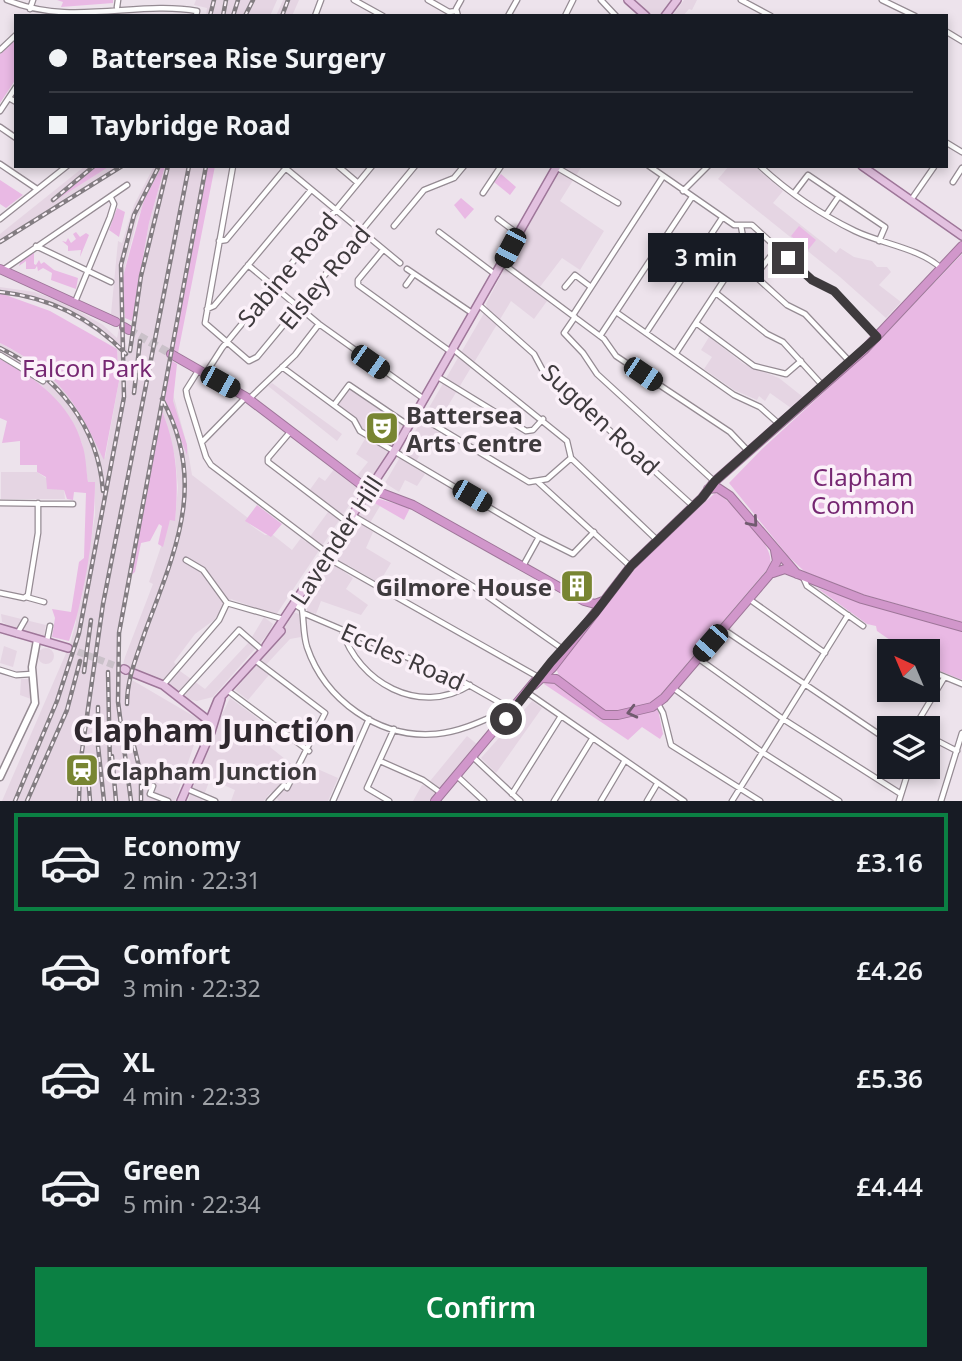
<!DOCTYPE html>
<html lang="en">
<head>
<meta charset="utf-8">
<style>
	body { margin:0; font-family:"Noto Sans",sans-serif; background:#20242c; color:#f1f3f6; height:100vh; display:flex; flex-direction:column; font-size:26px; white-space:nowrap }
	* { box-sizing:border-box; margin:0 }
	p { font-size:23px; color:#9ea1a6 }
	.icon { flex:none; width:38px; height:38px; fill:none; stroke:currentColor; stroke-width:2; stroke-linecap:round; stroke-linejoin:round }
	.map { position:relative; height:801px; overflow:hidden }
	.details { display:flex; flex-direction:column; background:#171b24; flex:1 }
	.details>* { flex:none }
	.banner { position:absolute; left:14px; top:14px; width:934px; height:154px; border-radius:0px; box-shadow:0 4px 10px #0003; display:grid; align-content:center; height:154px; padding:0 35px; background:#171b24 }
	.needle { width:46px; rotate:316deg }
	.controls { position:absolute; left:877px; top:639px; display:grid; gap:14px }
	.controls a { display:grid; place-items:center; width:63px; height:63px; border-radius:0px; background:#171b24; box-shadow:0 4px 10px #0003; font-size:35px }
	.end { position:absolute; width:32px; height:32px; margin:-16px; border:9px solid #3e3a3d; background:#fff; box-shadow:0 0 0 4px #fff }
	.from { border-radius:50% }
	.bubble { position:absolute; height:49px; border-radius:0px; background:#171b24; box-shadow:0 4px 10px #0003; font-size:23px; font-weight:600; line-height:49px; text-align:center }
	.car { position:absolute; width:21px; height:42px; margin:-21px -10px; border-radius:9px; box-shadow:0 0 5px 2px #0007; background:linear-gradient(#222 24%,#8ab4d8 0 40%,#222 0 76%,#8ab4d8 0 86%,#222 0) }
	.banner b { display:flex; align-items:center; gap:24px; height:66px; font-size:26px }
	.banner b+b { border-top:2px solid #363941 }
	.banner i { width:18px; height:18px; background:#f1f3f6 }
	ul { padding:12px 0 0; list-style:none }
	li { display:flex; align-items:center; gap:21px; height:98px; margin:0 14px 10px; padding:0 21px; border:4px solid transparent; border-radius:0px }
	li div { flex:1 }
	li b { display:block; font-size:26px }
	li em { font-style:normal; font-weight:600 }
	li.current { border-color:#0b8043 }
	li>.icon { width:63px; height:63px; stroke-width:1.5 }
	.action { display:flex; gap:14px; margin-top:auto; padding:14px 35px }
	.action a { flex:1; height:80px; border-radius:0px; background:#0b8043; color:#fff; font-size:28px; font-weight:600; line-height:80px; text-align:center }
	.map>svg:first-child { display:block }
	.built { fill:#e5d5e3; fill-rule:evenodd }
	.green { fill:#e9b9e4 }
	.lines { fill:none; stroke-linecap:round; stroke-linejoin:round }
	.primary-tunnel { stroke:#cac1c9; stroke-width:7; stroke-dasharray:7 3.5; stroke-linecap:butt }
	.highway-tunnel { stroke:#cac1c9; stroke-width:8; stroke-dasharray:8 4; stroke-linecap:butt }
	.street-casing { stroke:#958b93; stroke-width:7 }
	.secondary-casing { stroke:#958b93; stroke-width:9 }
	.primary-casing { stroke:#9e7699; stroke-width:10 }
	.highway-casing { stroke:#9e7699; stroke-width:10 }
	.street { stroke:#fff; stroke-width:4.5 }
	.secondary { stroke:#fff; stroke-width:6 }
	.primary { stroke:#e3c1e0; stroke-width:7 }
	.highway { stroke:#d197cb; stroke-width:8 }
	.rail-casing { stroke:#837d82; stroke-width:4.5 }
	.rail { stroke:#fbf1f9; stroke-width:2; stroke-dasharray:5; stroke-linecap:butt }
	.oneway { stroke:#715b6f }
	.route { stroke:#3e3a3d; stroke-width:9 }
	.labels { text-anchor:middle; dominant-baseline:central; stroke-width:7; stroke-linejoin:round; paint-order:stroke }
	.street-label { font-size:24px; fill:#3e3a3d; stroke:#fbf1f9 }
	.park-label { font-size:24px; fill:#762772; stroke:#fbf1f9 }
	.poi-label { font-size:24px; font-weight:bold; fill:#3e3a3d; stroke:#fbf1f9; text-anchor:start }
	.district-label { font-size:32px; font-weight:bold; fill:#2e272d; stroke:#fbf1f9 }
</style>
</head>
<body>
<div class="map">
<svg width="962" height="801" viewBox="0 0 962 801">
	<rect width="100%" height="100%" fill="#ede3ec"/>
	<path class="built" d="M196 0H277L270 16H206L207 8 194 5Z
		M283 0H299L292 16H276Z
		M632 0H674L661 16H650Z
		M684 0H697L692 10 689 9 683 16H672Z
		M85 166H97L63 195 110 166H125L0 244V234Z
		M154 166H162L137 219 122 280 123 320 111 314 118 241 122 243 134 205Z
		M165 166H208L162 393 173 394 187 445 192 475 248 518 246 521 252 526 265 535H273L292 550 301 538 306 542 331 508 309 491 319 477 325 481 335 468 360 489 276 615 231 599 214 620 195 634 174 662 180 671 205 689 249 642 264 617 273 624 268 634 213 697 197 701 187 699 134 669 132 680 202 721 175 801H2L70 644 76 622 75 615 81 601 95 515V482H88L82 443 68 416 42 386 0 359V343L37 364 59 384 80 408 105 458 119 381 117 348 108 339 64 311 29 299 0 293V287L35 292 67 304 103 325 117 338 119 329 124 332 128 355 149 223ZM160 408 175 457 178 487 175 520H170L149 582 153 584 125 657 123 664 127 666 124 675 119 673V640Z
		M563 166H582L560 201 604 231 580 270 562 258 536 292 547 301 534 319 511 301 434 429 441 434 430 452 424 449 413 466 425 474 417 486 405 480 399 492 385 483 487 308 486 304 514 250Z
		M729 166H754L783 191 773 203 836 253 840 248 854 257 872 261 877 267H887L891 272 879 285 901 302 886 318 840 277 718 179Z
		M709 337 744 364 779 378 803 397 791 408 770 393 765 401 759 396 757 400 734 390 704 369 712 357 701 350Z
		M272 383 342 434 337 441 268 386Z
		M348 388 406 426 368 484 355 478 368 462 356 454 365 439 363 434 359 426 337 406Z
		M1 472H37L64 490 65 499H1Z
		M369 500 380 506 367 528 373 532 366 548 391 563 379 583 348 565 343 571 353 578 346 589 368 605 361 615 321 601 316 614 307 611 305 594Z
		M293 612 299 614 301 637 290 639 262 669 269 675 248 700 235 690 275 641Z
		M1 614 46 625 44 636 21 632 2 622Z
		M4 646 17 651 13 667 0 663Z
		M38 656a8 8 0 1 1 16 0a8 8 0 1 1-16 0Z
		M21 679H29L31 699 20 695Z
		M230 698 279 734 270 747 295 767 302 771 306 764 338 778 328 801H279L271 792 264 801H231L235 790 210 779 202 801H188L212 735Z
		M532 701 542 708 496 773 481 758Z
		M467 736 478 745 431 801H413L422 785 426 786Z"/>
	<path class="green" d="M57 0H113V3L61 7 63 2Z
		M16 39V79L0 103V54Z
		M97 166H110L56 200Z
		M162 166H165L149 223 132 321 125 318 122 280 144 200Z
		M208 166H215L178 353 173 350Z
		M501 174 516 187 510 195 494 182Z
		M0 180 23 195 6 208 0 204Z
		M461 198 474 209 465 219 454 205Z
		M117 208 125 212 119 237 109 230Z
		M799 226 816 240 808 250 791 236Z
		M76 232 80 237 86 233 89 235 80 257 81 250 68 251V246L62 241 66 242 68 238 71 243 76 239 73 234Z
		M34 252V264L36 265 39 260 41 264 44 262 54 270 78 278 76 289 51 280 52 273 43 268 38 271 37 266 35 269H26V261L19 266 21 260Z
		M962 254V622L865 595 805 572 788 556 729 483 762 449 870 350Z
		M0 293 50 311 117 349 119 381 104 460C76 401 59 373 0 343Z
		M0 359C35 377 71 404 82 444 86 455 86 469 88 482H95C95 533 84 600 69 641L52 637 55 618 52 609 71 612 79 562 84 558 86 493 74 492 73 500 67 499 64 490 47 489 46 477 37 472V465H20V441L2 443 7 421 0 418Z
		M169 359 177 364 173 401 187 445V455L162 393Z
		M160 407C177 444 179 481 175 521L170 520 163 547 158 544 162 526 159 524 150 541 141 543 135 572 131 575Z
		M715 493 720 494C735 508 776 545 770 566L654 702 621 711 607 712 559 676 556 668 640 563Z
		M376 498 410 508 404 520 371 501Z
		M257 505 282 524 271 537 245 521Z
		M817 588 962 630V680L928 666V651H906L877 631 876 626 867 624Z
		M550 681 606 719 658 709 663 734 660 739 642 727 628 740 544 684Z"/>
	<g class="lines">
		<path class="primary-tunnel" d="M68 648 124 669"/>
		<path class="highway-tunnel" d="M129 330 171 354"/>
		<g class="street-casing">
			<path id="street" d="M7 0C71 27 138 0 197 11L196 16
				M354 0 383 16
				M428 0 449 12 456 11
				M601 0 616 16
				M741 0 771 16
				M882 0 915 16
				M117 7 118 0
				M30 9 33 0
				M315 16 321 0
				M458 16 456 9 461 0
				M508 16 517 0
				M565 16 573 0
				M947 32 962 41
				M0 50 16 35
				M9 98 16 102
				M0 111 16 87
				M0 127 16 138
				M947 143 962 152
				M0 164 37 189
				M233 166 205 323 249 361 257 357 415 166
				M283 166 400 263
				M338 166 358 183
				M649 166 734 225H752L812 280 834 291 876 336
				M760 166C787 191 822 215 855 231 882 244 919 248 941 268
				M556 167 618 203
				M953 182 962 168
				M683 191 708 166
				M795 192 808 175 839 196
				M483 193 501 166
				M911 200 934 167
				M826 215 839 196 885 227 879 241
				M0 219 67 166
				M498 219 518 234
				M394 226 424 190 454 178 464 166
				M439 232 496 275
				M219 241 226 240 285 169
				M36 246 111 282
				M777 248 755 276 787 305 805 314 850 362
				M383 250 358 280V285L451 352
				M502 263 604 339 616 356 730 432 748 451
				M248 265 319 324 424 399
				M407 269 472 313
				M3 270 127 185
				M406 285 414 274
				M565 287 575 275 591 287
				M716 293 767 334 783 342 823 386
				M75 302 110 217 114 204 111 198
				M479 305 534 354 542 369 693 506
				M207 309 214 306 311 190
				M616 312 734 395 760 407 779 424
				M573 315 662 178
				M575 317 564 333 583 353 597 374 714 481
				M696 323 754 366 786 374 801 361
				M646 333 722 218
				M600 336 692 197
				M453 349 567 441 571 458
				M676 353 745 248 741 226
				M0 355 43 381
				M282 367 354 420 360 431 539 537 523 566
				M198 371 186 390 187 396 206 457 211 465 326 552
				M206 373 222 348 372 166
				M438 377 526 431 533 430 543 419
				M249 399 295 355 319 324
				M334 405 349 385 408 425
				M416 414 529 482 547 479 571 458
				M291 431 268 458V462L347 522
				M202 442 246 397
				M571 458 657 540
				M538 482 630 566
				M0 503 73 504
				M352 515 474 587 564 650
				M539 537 573 554 594 532
				M324 556 538 677
				M186 560 203 570 227 603 283 619
				M803 577 807 586 863 626
				M0 593 24 598 28 595 38 533V503
				M26 597 44 602
				M749 599 825 653
				M294 604 302 609C304 622 303 634 307 647 325 700 379 739 436 734 458 732 478 723 498 714L505 718
				M303 613 460 680 511 709
				M723 629 889 741
				M342 630C358 682 419 717 470 685
				M17 634 25 620
				M47 641 50 626
				M699 659 783 719 901 794
				M255 660 325 713 287 788
				M0 670 16 675 32 674
				M928 670 962 684
				M163 685 219 620 227 603
				M673 688 765 754 839 801
				M227 690 309 751
				M528 693 684 801
				M178 697 239 630 262 650
				M658 704 663 713 671 745 760 801
				M914 728 944 678
				M928 736 957 751
				M473 757 520 801
				M380 761 423 780 441 793
				M457 776 484 801
				M153 786 150 794 168 801
				M187 789 215 801
				M512 794 561 716
				M269 801 284 785
				M333 801 369 719
				M389 801 367 788 394 729
				M554 801 592 739
				M601 801 624 762
				M647 801 657 784
				M732 801 848 615
				M899 801 910 766
				M941 801 962 733"/>
		</g>
		<g class="secondary-casing">
			<path id="secondary" d="M0 777 35 703 32 667 37 640"/>
		</g>
		<g class="primary-casing">
			<path id="primary" d="M628 0 646 16
				M665 16 677 0
				M862 166 962 236
				M0 628 68 648
				M266 646 392 455 557 166
				M124 669 126 670
				M133 673 163 685 209 721
				M204 744 202 739 218 700 281 631
				M181 801 211 732 221 699"/>
		</g>
		<g class="highway-casing">
			<path id="highway" d="M0 269 116 322
				M124 327 129 330
				M171 354 246 397 363 486 413 505 584 601 595 604 603 601
				M708 489 718 488 730 496 797 574
				M773 573 785 569 862 599 962 627
				M543 678 556 679 604 715H618L652 707 664 698 770 574 777 561 775 550
				M534 685 553 667 631 566 702 498 714 482 864 350 962 246
				M435 801 536 680"/>
		</g>
		<use href="#street" class="street"/>
		<use href="#secondary" class="secondary"/>
		<use href="#primary" class="primary"/>
		<use href="#highway" class="highway"/>
		<g class="rail-casing">
			<path id="rail" d="M210 16 214 0
				M223 16 226 0
				M233 16 238 0
				M245 16 253 0
				M282 16 288 0
				M53 200 94 166
				M0 242 122 166
				M0 292C49 297 92 319 126 354
				M0 348C57 376 98 425 103 491
				M130 351 141 276 168 166
				M134 393 140 341
				M84 672 91 620
				M108 672 110 767
				M127 704C127 678 137 656 145 632 175 551 208 483 162 399
				M98 707V746L104 801
				M134 746 141 775V801
				M112 756 116 801
				M88 776 90 801
				M15 801 57 701 79 633 124 397 121 265 134 215 159 166
				M27 801 67 710 80 661
				M79 801 80 765 103 604 189 166
				M131 801 118 702 119 633 206 166"/>
		</g>
		<use href="#rail" class="rail"/>
	</g>
	<defs><path id="oneway-chevron" d="M-2-3.5L2.5 0L-2 3.5" fill="none" stroke-width="1.6" stroke-linecap="round" stroke-linejoin="round" transform="scale(1.75)"/></defs>
	<g class="oneway">
		<use href="#oneway-chevron" transform="translate(753 522) rotate(49)"/>
		<use href="#oneway-chevron" transform="translate(632 712) rotate(166)"/>
	</g>
	<g class="lines">
		<path class="route" d="M506 719 551 662 595 613 631 566 702 498 715 481 877 337 834 291 812 280 788 258"/>
	</g>
	<defs>
		<g id="theatre-square" transform="scale(1.75)"><rect x="-9" y="-9" width="18" height="18" rx="4" fill="#788532" stroke="#fbf1f9"/><path d="M-5-5.5Q0-4 5-5.5V0Q5 5 0 6Q-5 5-5 0ZM-3.3-2.5H-1v1.5H-3.3ZM1-2.5H3.3v1.5H1ZM-2.8 1Q0 5.5 2.8 1Z" fill="#fff"/></g>
		<g id="building-square" transform="scale(1.75)"><rect x="-9" y="-9" width="18" height="18" rx="4" fill="#788532" stroke="#fbf1f9"/><path d="M-4-6H4V6H1V3H-1V6H-4ZM-2.5-4.3h1.7v1.8h-1.7ZM.8-4.3h1.7v1.8H.8ZM-2.5-1h1.7V.8h-1.7ZM.8-1h1.7V.8H.8Z" fill="#fff"/></g>
		<g id="station-square" transform="scale(1.75)"><rect x="-9" y="-9" width="18" height="18" rx="4" fill="#788532" stroke="#fbf1f9"/><path d="M-3-6H3Q5-6 5-4V2Q5 4 3 4L4.5 6H3L1.5 4h-3L-3 6H-4.5L-3 4Q-5 4-5 2V-4Q-5-6-3-6ZM-3.5-4v3h7v-3ZM-3.5 1v1.5H-2V1ZM2 1v1.5H3.5V1Z" fill="#fff"/></g>
	</defs>
	<g fill-rule="evenodd">
		<use href="#theatre-square" x="382" y="428"/>
		<use href="#building-square" x="577" y="586"/>
		<use href="#station-square" x="82" y="770"/>
	</g>
	<g class="labels">
		<g class="street-label">
			<text transform="translate(287 269) rotate(-50)">Sabine Road</text>
			<text transform="translate(324 277) rotate(-50)">Elsley Road</text>
			<text transform="translate(601 419) rotate(43)">Sugden Road</text>
			<text transform="translate(336 540) rotate(-57)">Lavender Hill</text>
			<text transform="translate(403 656) rotate(24)">Eccles Road</text>
		</g>
		<g class="park-label">
			<text x="87" y="367">Falcon Park</text>
			<text x="863" y="476">Clapham<tspan x="863" dy="28">Common</tspan></text>
		</g>
		<g class="poi-label">
			<text x="406" y="414">Battersea<tspan x="406" dy="28">Arts Centre</tspan></text>
			<text x="552" y="586" text-anchor="end">Gilmore House</text>
			<text x="106" y="770">Clapham Junction</text>
		</g>
		<g class="district-label">
			<text x="214" y="729">Clapham Junction</text>
		</g>
	</g>
</svg>
<div class="controls">
<a><svg class="needle" viewBox="-14 -14 28 28"><path d="M0-13l5 13h-10z" fill="#e53935"/><path d="M0 13l5-13h-10z" fill="#9ea1a6"/></svg></a>
<a><svg class="icon" aria-label="layers" viewBox="0 0 24 24"><path d="M12 4l9 5-9 5-9-5zM3 14l9 5 9-5"/></svg></a>
</div>
<i class="end from" style="left:506px;top:719px"></i>
<i class="end" style="left:788px;top:258px"></i>
<div class="bubble" style="left:648px;top:233px;width:116px">3 min</div>
<i class="car" style="left:510px;top:248px;rotate:208deg"></i>
<i class="car" style="left:370px;top:362px;rotate:125deg"></i>
<i class="car" style="left:643px;top:374px;rotate:124deg"></i>
<i class="car" style="left:220px;top:382px;rotate:119deg"></i>
<i class="car" style="left:472px;top:496px;rotate:120deg"></i>
<i class="car" style="left:710px;top:643px;rotate:221deg"></i>
<div class="banner">
<b><i class="from"></i>Battersea Rise Surgery</b>
<b><i></i>Taybridge Road</b>
</div>
</div>
<section class="details">
<ul>
<li class="current"><svg class="icon" aria-label="car" viewBox="0 0 24 24"><path d="M5 17H2v-5l4-1 3-4h7l3 4 3 1v5h-3M9 17h6M6 11h13"/><circle cx="7" cy="17" r="2"/><circle cx="17" cy="17" r="2"/></svg><div><b>Economy</b><p>2 min · 22:31</p></div><em>£3.16</em></li>
<li><svg class="icon" aria-label="car" viewBox="0 0 24 24"><path d="M5 17H2v-5l4-1 3-4h7l3 4 3 1v5h-3M9 17h6M6 11h13"/><circle cx="7" cy="17" r="2"/><circle cx="17" cy="17" r="2"/></svg><div><b>Comfort</b><p>3 min · 22:32</p></div><em>£4.26</em></li>
<li><svg class="icon" aria-label="car" viewBox="0 0 24 24"><path d="M5 17H2v-5l4-1 3-4h7l3 4 3 1v5h-3M9 17h6M6 11h13"/><circle cx="7" cy="17" r="2"/><circle cx="17" cy="17" r="2"/></svg><div><b>XL</b><p>4 min · 22:33</p></div><em>£5.36</em></li>
<li><svg class="icon" aria-label="car" viewBox="0 0 24 24"><path d="M5 17H2v-5l4-1 3-4h7l3 4 3 1v5h-3M9 17h6M6 11h13"/><circle cx="7" cy="17" r="2"/><circle cx="17" cy="17" r="2"/></svg><div><b>Green</b><p>5 min · 22:34</p></div><em>£4.44</em></li>
</ul>
<div class="action"><a>Confirm</a></div>
</section>
</body>
</html>
